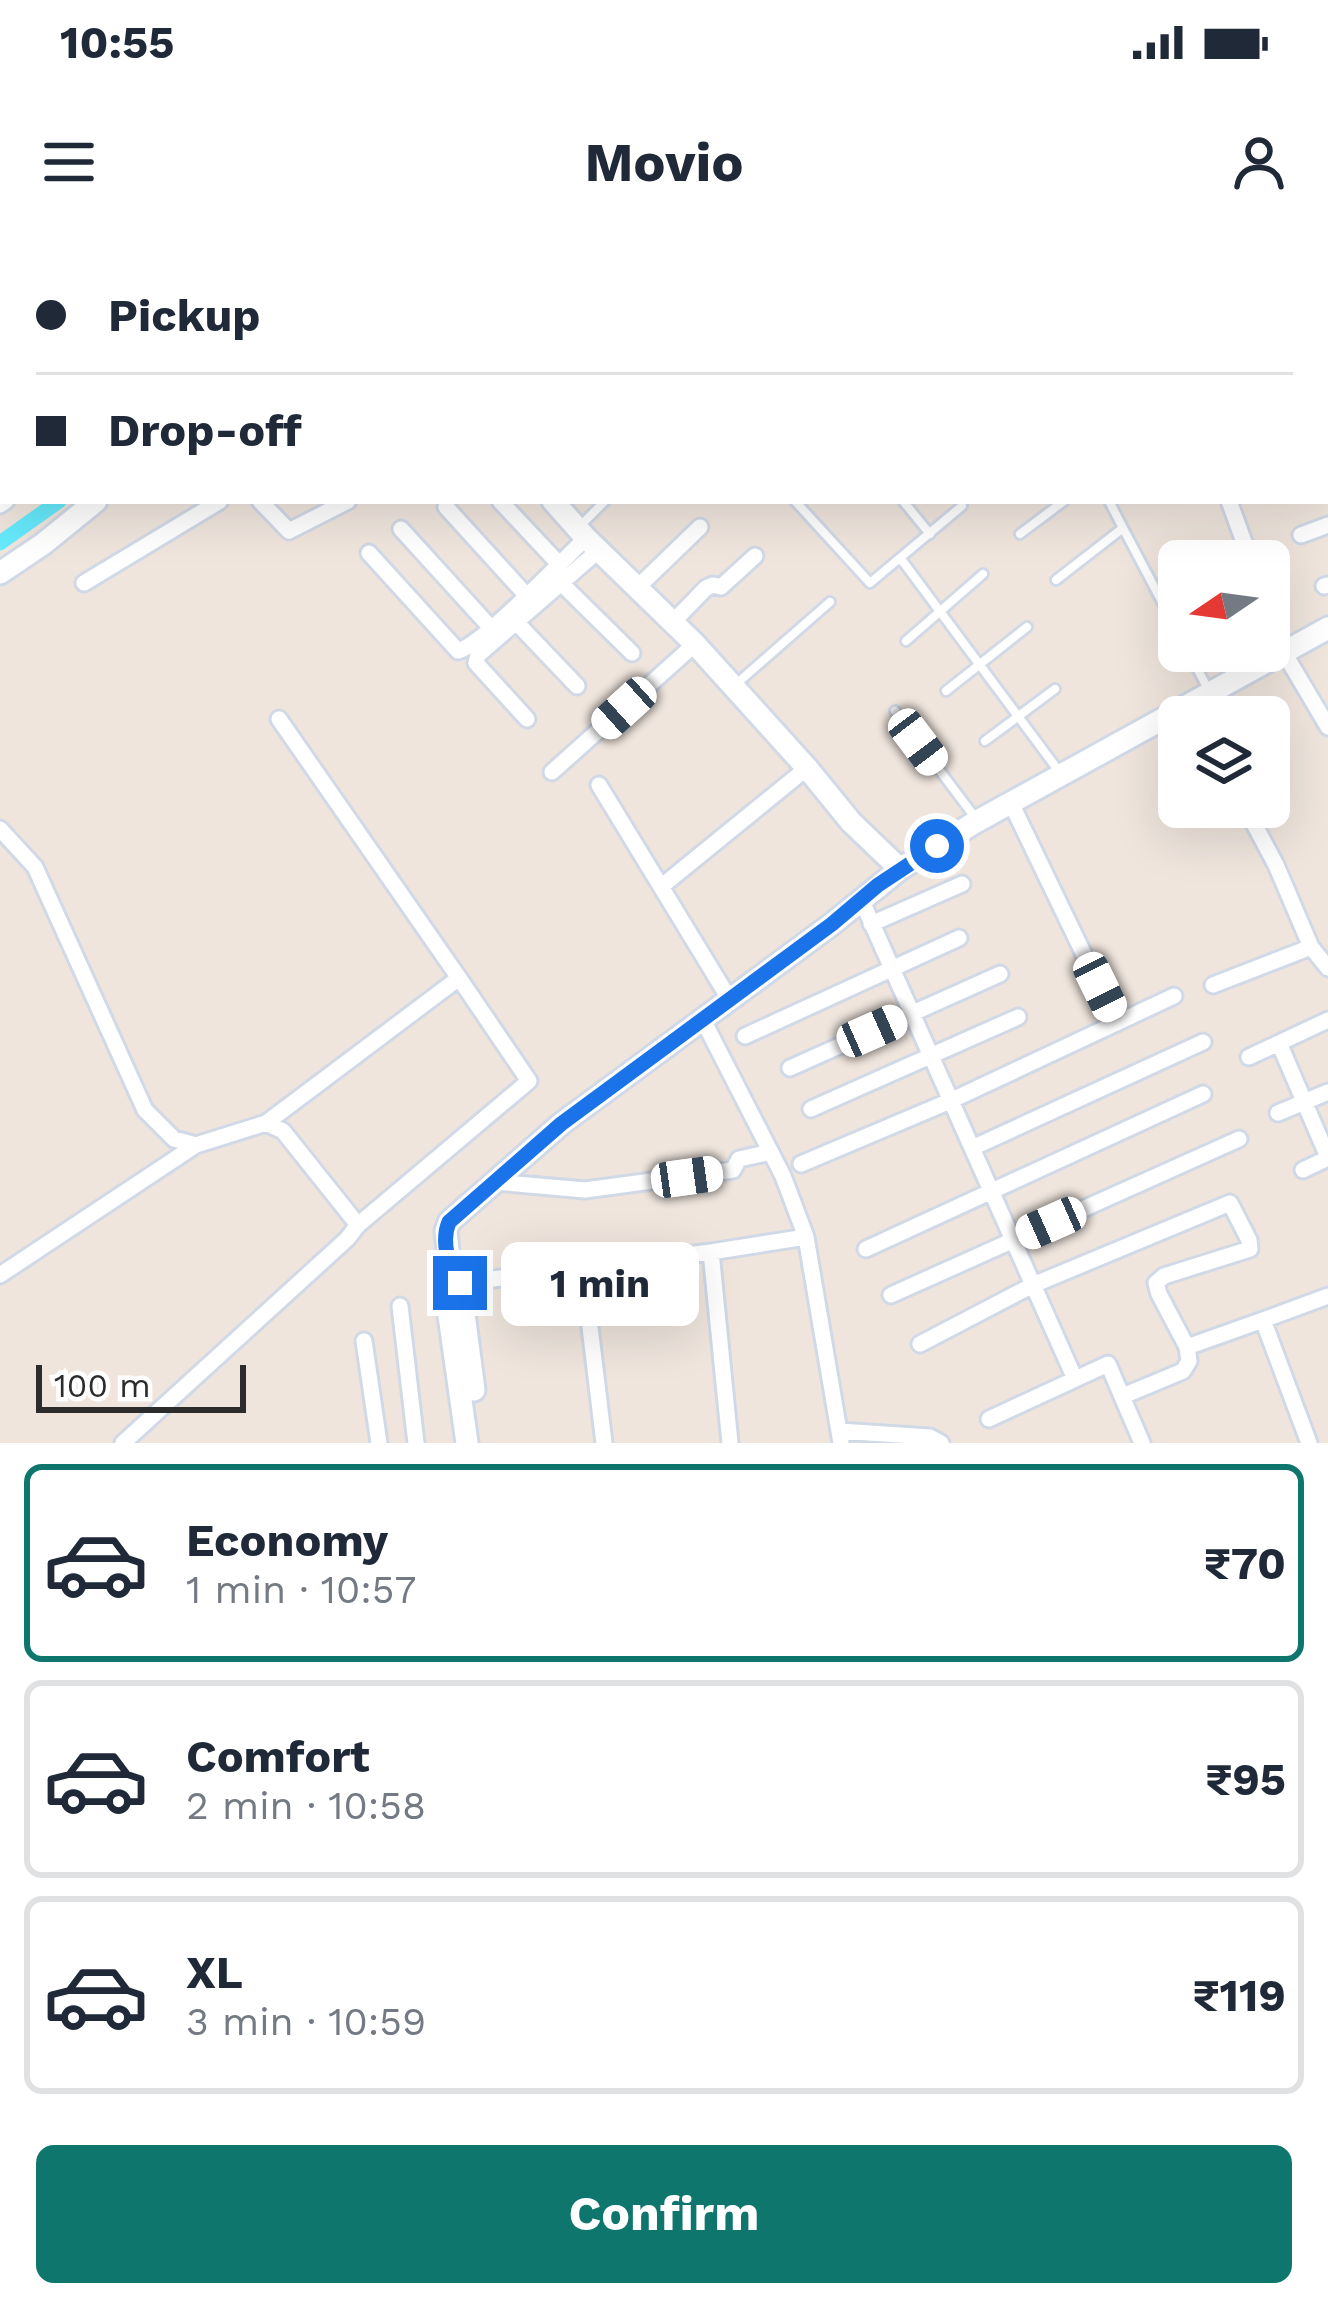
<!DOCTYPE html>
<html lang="en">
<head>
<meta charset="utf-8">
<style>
	body { margin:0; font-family:"Work Sans",sans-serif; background:#f6f6f7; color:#1f2937; height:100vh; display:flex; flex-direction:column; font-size:45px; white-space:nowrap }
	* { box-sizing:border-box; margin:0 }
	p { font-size:39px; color:#747a83 }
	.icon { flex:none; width:66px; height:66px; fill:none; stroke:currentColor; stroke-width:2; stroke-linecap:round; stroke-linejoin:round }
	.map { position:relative; height:1203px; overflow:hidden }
	.drawer { display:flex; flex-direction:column; background:#fff; flex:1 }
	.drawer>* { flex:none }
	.top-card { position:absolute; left:0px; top:0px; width:1329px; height:264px; box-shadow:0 12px 48px #0002; display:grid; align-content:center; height:264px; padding:0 36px; background:#fff }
	.needle { width:78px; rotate:257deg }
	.buttons { position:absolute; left:1158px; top:300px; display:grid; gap:24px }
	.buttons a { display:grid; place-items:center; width:132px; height:132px; border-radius:18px; background:#fff; box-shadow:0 12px 48px #0002; font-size:60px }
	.scale { position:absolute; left:36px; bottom:30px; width:210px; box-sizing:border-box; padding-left:12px; border:6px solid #2c2c2c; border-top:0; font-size:33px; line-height:42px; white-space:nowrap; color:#2c2c2c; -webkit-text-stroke:9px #fff; paint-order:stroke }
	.end { position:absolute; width:54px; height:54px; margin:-27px; border:15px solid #1a73e8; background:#fff; box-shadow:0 0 0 6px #fff }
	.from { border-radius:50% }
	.bubble { position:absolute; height:84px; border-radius:18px; background:#fff; box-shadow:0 12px 48px #0002; font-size:39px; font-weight:700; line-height:84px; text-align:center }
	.car { position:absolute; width:36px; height:72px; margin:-36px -18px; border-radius:15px; box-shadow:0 0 9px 3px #0007; background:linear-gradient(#fff 24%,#345 0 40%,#fff 0 76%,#345 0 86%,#fff 0) }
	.top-card b { display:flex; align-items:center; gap:42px; height:114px; font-size:45px }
	.top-card b+b { border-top:3px solid #e0e1e3 }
	.top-card i { width:30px; height:30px; background:#1f2937 }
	ul { padding:21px 0 0; list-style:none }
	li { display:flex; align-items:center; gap:36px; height:198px; margin:0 24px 18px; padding:0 12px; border:6px solid #e0e1e3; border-radius:18px }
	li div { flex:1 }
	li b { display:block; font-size:45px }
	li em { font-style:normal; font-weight:700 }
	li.on { border-color:#0f766e }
	li>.icon { width:108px; height:108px; stroke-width:1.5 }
	.cta { display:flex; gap:24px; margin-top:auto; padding:24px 36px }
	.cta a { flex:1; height:138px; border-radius:18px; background:#0f766e; color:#fff; font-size:48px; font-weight:700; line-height:138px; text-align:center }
	.status { display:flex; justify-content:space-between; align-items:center; height:84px; padding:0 60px; background:#fff; direction:ltr }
	.status svg { height:33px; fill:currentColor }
	header { display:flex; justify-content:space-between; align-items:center; height:156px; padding:0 36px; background:#fff; font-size:54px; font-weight:700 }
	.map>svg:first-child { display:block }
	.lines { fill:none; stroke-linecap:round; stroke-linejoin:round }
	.canal { stroke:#66e9fb; stroke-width:15 }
	.lane-casing { stroke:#d2d9e6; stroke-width:14 }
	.street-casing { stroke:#d2d9e6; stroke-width:21 }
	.secondary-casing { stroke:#d2d9e6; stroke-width:27 }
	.lane { stroke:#fff; stroke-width:8 }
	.street { stroke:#fff; stroke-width:15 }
	.secondary { stroke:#fff; stroke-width:21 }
	.route { stroke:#1a73e8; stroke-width:15 }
</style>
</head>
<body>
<div class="status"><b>10:55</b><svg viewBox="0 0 49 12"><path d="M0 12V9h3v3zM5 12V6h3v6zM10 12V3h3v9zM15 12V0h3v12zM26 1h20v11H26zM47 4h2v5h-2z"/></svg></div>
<header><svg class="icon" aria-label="menu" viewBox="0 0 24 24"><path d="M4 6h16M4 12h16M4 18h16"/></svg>Movio<svg class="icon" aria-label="person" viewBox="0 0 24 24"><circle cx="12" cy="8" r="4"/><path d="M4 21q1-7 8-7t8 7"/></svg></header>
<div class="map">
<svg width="1328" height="1203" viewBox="0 0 1328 1203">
	<rect width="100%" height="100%" fill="#efe5dd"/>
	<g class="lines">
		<path class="canal" d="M322 3 326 0
			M0 303 59 261"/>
		<g class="lane-casing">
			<path id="lane" d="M55 0 56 3
				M0 64H3
				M0 132H3
				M795 261 870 343 962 266
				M903 261 930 294
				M1109 261 1123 288
				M579 287 605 261
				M1020 294 1064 261
				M901 319 1061 534
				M1056 340 1123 288 1179 394
				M906 401 983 334
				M1188 411 1210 453
				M735 445 830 362
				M946 451 1027 387
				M895 471 977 580
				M985 501 1055 449"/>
		</g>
		<g class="street-casing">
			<path id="street" d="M225 0 226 3
				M895 1 900 0
				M276 3 279 0
				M714 3 722 0
				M1292 3 1302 0
				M1326 38 1328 37
				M1326 100 1328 99
				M1326 163 1328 162
				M1326 223H1328
				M260 261 289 291 348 261
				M500 261 559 324
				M1229 261 1251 321
				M0 265 6 261
				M446 267 526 355
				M401 289 491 388
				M1301 295 1328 285
				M369 313 458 411C483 404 562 321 586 298
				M84 343 220 261
				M561 343 632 413
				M1324 346 1328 345
				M638 347 700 287
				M1269 372 1283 411 1328 487
				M516 382 577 446
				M673 382 706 348 713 345 721 347 755 316
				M527 479 476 423 478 415 599 310
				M552 532 695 404
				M599 545 730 760
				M1011 563 1117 783
				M1245 567 1276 625 1311 707 1328 728
				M0 589 35 627 145 870 174 899 196 905 266 883 283 891 358 985
				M662 646 807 528
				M861 659 1075 1139
				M871 684 962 644
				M1213 745 1311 707
				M703 780 783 936 806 997 841 1203
				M1328 780 1279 803 1328 917
				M745 796 959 698
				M1249 817 1279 803
				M790 828 1000 734
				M811 869 1018 777
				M1278 873 1328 852
				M266 883 459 738 279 479
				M972 908 1203 802
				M801 924 950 861 1174 756
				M1303 930 1328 918
				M495 942 585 950 733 930 739 919 771 912
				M866 1009 1203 854
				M711 1012 730 1203
				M583 1029 604 1203
				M0 1035 196 905
				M460 1043 711 1012 806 997
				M891 1055 1239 899
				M400 1066 416 1203
				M1263 1080 1328 1056
				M364 1101 379 1203
				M920 1104 1033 1045 1230 963 1249 1000 1250 1009 1164 1036 1156 1043 1159 1054 1187 1107
				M1123 1156 1183 1131 1189 1121 1187 1107 1263 1080 1309 1203
				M989 1179 1108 1124 1142 1203
				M839 1191 930 1197 941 1203
				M123 1203 347 999 358 985 529 841 459 738"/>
		</g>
		<g class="secondary-casing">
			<path id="secondary" d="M387 0 388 3
				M359 3 362 0
				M553 261 586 298 695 404 807 528 851 582 900 629
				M0 333 43 304 96 261
				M450 1029 460 1043 474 1150
				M467 1203 445 1047 450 1029 446 991 449 982 561 884 832 684 900 629 974 583 1328 388"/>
		</g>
		<use href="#lane" class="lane"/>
		<use href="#street" class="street"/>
		<use href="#secondary" class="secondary"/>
	</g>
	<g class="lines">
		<path class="route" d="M460 1043C448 1027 441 1001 449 982L561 884 832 684 878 645 937 606"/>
	</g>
</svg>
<div class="buttons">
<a><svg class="needle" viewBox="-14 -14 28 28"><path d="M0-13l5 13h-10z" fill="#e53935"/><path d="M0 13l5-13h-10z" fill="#747a83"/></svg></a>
<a><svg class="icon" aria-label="layers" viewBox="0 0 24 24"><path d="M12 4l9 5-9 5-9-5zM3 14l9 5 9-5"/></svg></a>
</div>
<div class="scale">100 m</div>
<i class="end from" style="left:937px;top:606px"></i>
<i class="end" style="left:460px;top:1043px"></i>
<div class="bubble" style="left:501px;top:1002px;width:198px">1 min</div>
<i class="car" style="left:624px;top:468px;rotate:228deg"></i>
<i class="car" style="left:918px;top:502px;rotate:143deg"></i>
<i class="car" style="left:1100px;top:747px;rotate:154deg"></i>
<i class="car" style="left:872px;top:791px;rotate:66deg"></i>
<i class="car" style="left:687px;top:937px;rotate:82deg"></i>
<i class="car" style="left:1051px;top:983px;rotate:246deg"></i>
<div class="top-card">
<b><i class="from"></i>Pickup</b>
<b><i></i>Drop-off</b>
</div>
</div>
<section class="drawer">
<ul>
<li class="on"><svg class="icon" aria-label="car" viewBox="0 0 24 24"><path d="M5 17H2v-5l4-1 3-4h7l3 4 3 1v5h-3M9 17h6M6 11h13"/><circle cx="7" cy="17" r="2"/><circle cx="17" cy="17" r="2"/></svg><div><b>Economy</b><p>1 min · 10:57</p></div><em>₹70</em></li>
<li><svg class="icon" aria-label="car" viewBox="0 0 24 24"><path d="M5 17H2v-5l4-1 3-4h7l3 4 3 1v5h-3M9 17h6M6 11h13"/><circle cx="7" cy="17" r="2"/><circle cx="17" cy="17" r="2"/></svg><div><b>Comfort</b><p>2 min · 10:58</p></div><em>₹95</em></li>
<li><svg class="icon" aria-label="car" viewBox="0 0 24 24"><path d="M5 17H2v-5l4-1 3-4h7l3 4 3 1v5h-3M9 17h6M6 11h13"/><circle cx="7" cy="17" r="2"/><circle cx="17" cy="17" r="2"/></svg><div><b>XL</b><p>3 min · 10:59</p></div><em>₹119</em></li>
</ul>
<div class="cta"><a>Confirm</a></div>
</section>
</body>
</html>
